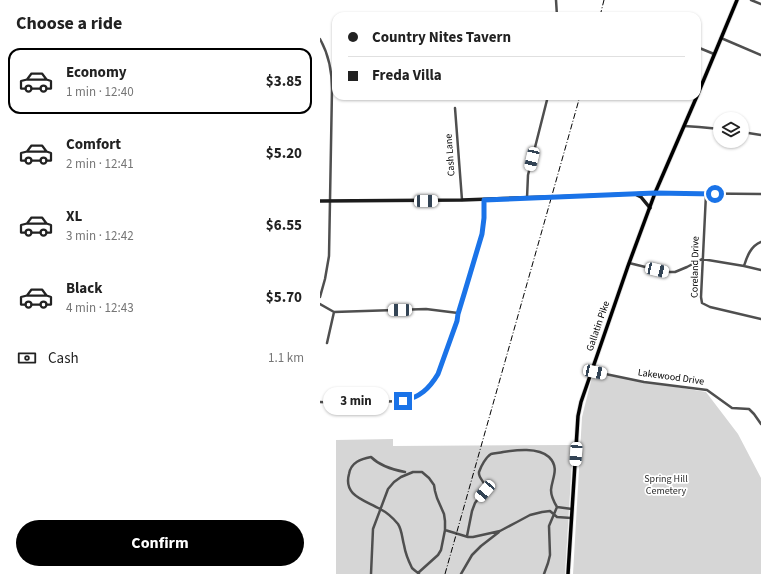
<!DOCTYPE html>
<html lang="en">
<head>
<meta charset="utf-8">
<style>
	body { margin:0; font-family:"Source Sans 3",sans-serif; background:#f6f6f6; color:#222; height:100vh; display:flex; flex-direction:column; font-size:15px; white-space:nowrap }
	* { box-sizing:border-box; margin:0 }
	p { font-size:13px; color:#767676 }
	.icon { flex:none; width:22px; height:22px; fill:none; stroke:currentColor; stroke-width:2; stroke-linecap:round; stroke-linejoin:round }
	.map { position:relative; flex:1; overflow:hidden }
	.panel { display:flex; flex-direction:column; background:#fff; width:320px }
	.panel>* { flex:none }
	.guide { position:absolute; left:12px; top:12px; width:369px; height:88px; border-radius:12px; box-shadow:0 1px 3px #0004; display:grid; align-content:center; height:88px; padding:0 16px; background:#fff }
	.tools { position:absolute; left:393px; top:112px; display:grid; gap:8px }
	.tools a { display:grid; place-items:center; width:36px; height:36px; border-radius:50%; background:#fff; box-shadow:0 1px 3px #0004; font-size:20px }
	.end { position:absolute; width:18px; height:18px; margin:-9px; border:5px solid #1a73e8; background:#fff; box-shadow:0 0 0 2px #fff }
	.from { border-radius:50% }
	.bubble { position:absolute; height:28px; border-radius:14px; background:#fff; box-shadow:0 1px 3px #0004; font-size:13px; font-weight:700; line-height:28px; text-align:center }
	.car { position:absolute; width:12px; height:24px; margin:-12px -6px; border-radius:5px; box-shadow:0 0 3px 1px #0007; background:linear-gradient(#fff 24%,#345 0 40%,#fff 0 76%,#345 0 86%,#fff 0) }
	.guide b { display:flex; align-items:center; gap:14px; height:38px; font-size:15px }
	.guide b+b { border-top:1px solid #e0e0e0 }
	.guide i { width:10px; height:10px; background:#222 }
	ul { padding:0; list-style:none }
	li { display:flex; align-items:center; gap:12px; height:66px; margin:0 8px 6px; padding:0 8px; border:2px solid transparent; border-radius:12px }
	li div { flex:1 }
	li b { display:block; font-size:15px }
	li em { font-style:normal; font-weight:700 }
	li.selected { border-color:#000 }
	li>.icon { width:36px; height:36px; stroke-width:1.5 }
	h2 { padding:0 16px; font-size:18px; line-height:48px }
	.pay { display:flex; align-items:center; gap:10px; height:44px; padding:0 16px; font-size:15px }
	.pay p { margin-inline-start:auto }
	.button { display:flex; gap:8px; margin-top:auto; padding:8px 16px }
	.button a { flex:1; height:46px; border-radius:24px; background:#000; color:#fff; font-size:16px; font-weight:700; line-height:46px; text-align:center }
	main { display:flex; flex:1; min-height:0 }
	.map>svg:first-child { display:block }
	.green { fill:#d6d6d6 }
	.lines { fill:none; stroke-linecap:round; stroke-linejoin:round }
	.primary-casing { stroke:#dbdbdb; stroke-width:5 }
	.minor { stroke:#4f4f4f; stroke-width:2.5 }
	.secondary { stroke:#1c1c1c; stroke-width:3.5 }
	.primary { stroke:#000; stroke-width:3.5 }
	.rail { stroke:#000; stroke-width:1; stroke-dasharray:6 2 1 2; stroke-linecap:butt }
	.secondary-bridge { stroke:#1c1c1c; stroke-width:3.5 }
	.route { stroke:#1a73e8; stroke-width:5 }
	.labels { text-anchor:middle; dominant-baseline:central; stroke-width:3.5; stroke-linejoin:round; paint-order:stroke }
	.street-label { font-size:10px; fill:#000; stroke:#fff }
	.park-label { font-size:10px; fill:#2d2d2d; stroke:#fff }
</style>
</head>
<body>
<main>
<section class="panel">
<h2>Choose a ride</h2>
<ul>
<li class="selected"><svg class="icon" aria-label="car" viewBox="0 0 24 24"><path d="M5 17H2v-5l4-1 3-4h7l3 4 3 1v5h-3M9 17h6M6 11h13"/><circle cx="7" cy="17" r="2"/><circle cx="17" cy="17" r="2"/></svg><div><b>Economy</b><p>1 min · 12:40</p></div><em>$3.85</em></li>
<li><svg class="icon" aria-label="car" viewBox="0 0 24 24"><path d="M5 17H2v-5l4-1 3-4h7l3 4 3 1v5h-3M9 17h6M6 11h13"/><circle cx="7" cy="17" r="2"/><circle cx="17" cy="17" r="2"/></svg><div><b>Comfort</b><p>2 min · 12:41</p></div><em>$5.20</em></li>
<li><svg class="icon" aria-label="car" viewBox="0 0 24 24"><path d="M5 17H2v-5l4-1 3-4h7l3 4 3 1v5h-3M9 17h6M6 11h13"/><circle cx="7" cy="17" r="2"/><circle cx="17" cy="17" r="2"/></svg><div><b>XL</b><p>3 min · 12:42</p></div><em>$6.55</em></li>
<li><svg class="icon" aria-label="car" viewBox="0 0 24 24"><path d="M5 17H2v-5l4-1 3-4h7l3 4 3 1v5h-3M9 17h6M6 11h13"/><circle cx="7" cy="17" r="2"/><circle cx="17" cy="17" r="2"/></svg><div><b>Black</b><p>4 min · 12:43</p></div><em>$5.70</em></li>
</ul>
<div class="pay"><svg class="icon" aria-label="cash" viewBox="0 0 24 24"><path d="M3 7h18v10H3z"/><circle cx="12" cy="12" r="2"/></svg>Cash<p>1.1 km</p></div>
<div class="button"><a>Confirm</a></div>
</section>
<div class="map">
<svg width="441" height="574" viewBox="0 0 441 574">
	<rect width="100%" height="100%" fill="#fff"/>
	<path class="green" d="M273 373 386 392 418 434 441 478V574H253L262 417Z
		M73 439V446L253 445 245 574H16V440Z"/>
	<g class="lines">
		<g class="primary-casing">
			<path id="primary" d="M377 96 417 0
				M248 574 258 416 261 402 308 266 335 193 377 96"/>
		</g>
		<path class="minor" d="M236 0 237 16
			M431 0 441 4
			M401 38 441 55
			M0 39C9 55 12 70 12 89L9 256 5 279 0 297
			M377 47 394 54
			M135 108 142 200
			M364 126 379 127 400 129
			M422 132 441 135
			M335 193 441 194
			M386 194 381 297 382 303 390 307 441 319
			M207 198 208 175 228 96
			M309 263 346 272H355L367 267 382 259 424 266 441 270
			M424 266C427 256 431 246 441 242
			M0 304 14 312 106 309 138 313
			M7 343 14 312
			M271 371 324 382 387 390 412 408 429 409 434 414 441 424
			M0 402 20 403 83 401C114 393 119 373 128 346 132 336 136 325 138 313L145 291 162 234 164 218V200
			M85 472C74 470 59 465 51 457 41 459 31 462 29 474 23 496 45 500 60 509 66 512 73 518 78 524 82 530 82 538 84 545 85 551 89 562 92 568 94 570 97 572 99 574
			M237 507 252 509
			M147 536 152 511 155 503 166 488C165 482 158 478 159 472 161 466 166 457 171 454 175 453 180 453 183 452 196 450 218 447 229 457 240 468 232 478 231 490 231 495 234 502 237 507L229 526 230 555 228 563 224 574
			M98 573 118 555 121 550 125 530
			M51 574 53 529 68 489 74 482 81 477 93 472H102L109 478 114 485 115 491 117 498 124 514 125 521V530L148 537H153L180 531 197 522 210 515 222 512 230 511 237 517 251 518
			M141 574 152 555 161 546 179 532"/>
		<path class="secondary" d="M317 195 321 197 330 208
			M233 197 335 193
			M0 201 142 200 226 197"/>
		<use href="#primary" class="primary"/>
		<path class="rail" d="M280 16 284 0
			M125 574 260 96"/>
		<path class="secondary-bridge" d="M226 197H233"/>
	</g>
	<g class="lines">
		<path class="route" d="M83 401C100 397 109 389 118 374L137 321 138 314 145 291 162 234 164 218V200L335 193 395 194"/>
	</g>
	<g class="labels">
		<g class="street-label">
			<text transform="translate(130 155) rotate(-94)">Cash Lane</text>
			<text transform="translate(375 267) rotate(-89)">Coreland Drive</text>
			<text transform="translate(278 326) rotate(-71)">Gallatin Pike</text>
			<text transform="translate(351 377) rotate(8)">Lakewood Drive</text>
		</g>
		<g class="park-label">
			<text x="346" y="479">Spring Hill<tspan x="346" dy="12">Cemetery</tspan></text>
		</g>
	</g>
</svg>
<div class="tools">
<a><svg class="icon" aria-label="layers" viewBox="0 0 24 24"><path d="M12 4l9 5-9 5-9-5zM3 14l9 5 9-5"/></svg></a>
</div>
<i class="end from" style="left:395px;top:194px"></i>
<i class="end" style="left:83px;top:401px"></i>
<div class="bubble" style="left:3px;top:387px;width:66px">3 min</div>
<i class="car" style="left:212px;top:159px;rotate:193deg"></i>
<i class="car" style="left:106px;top:201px;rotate:89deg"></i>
<i class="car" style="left:337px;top:270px;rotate:103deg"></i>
<i class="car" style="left:80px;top:310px;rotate:269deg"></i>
<i class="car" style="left:275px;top:372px;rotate:102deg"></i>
<i class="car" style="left:256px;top:454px;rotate:184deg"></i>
<i class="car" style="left:165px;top:491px;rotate:220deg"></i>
<div class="guide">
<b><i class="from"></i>Country Nites Tavern</b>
<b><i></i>Freda Villa</b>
</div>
</div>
</main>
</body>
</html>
